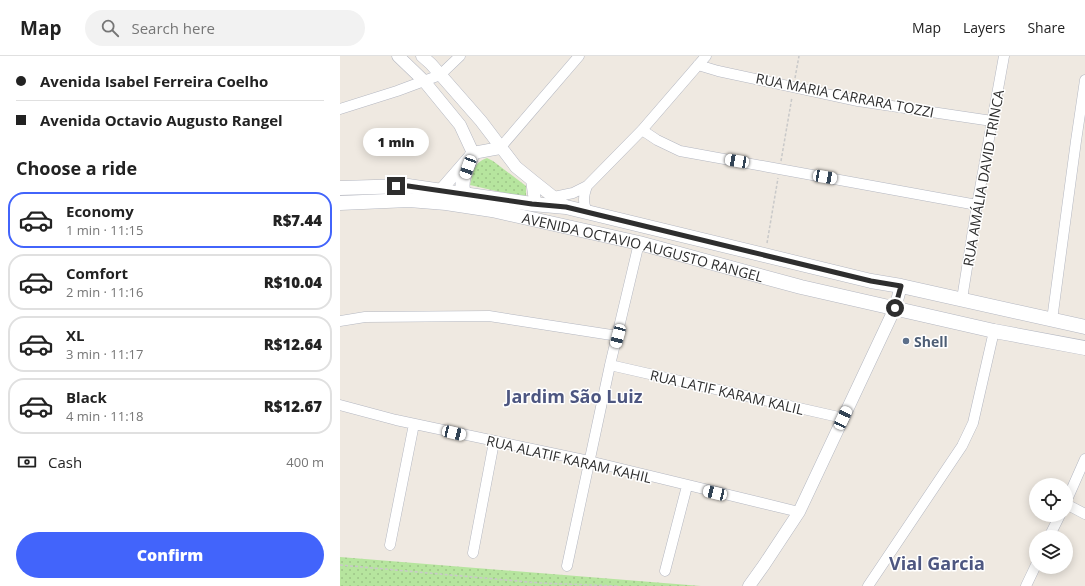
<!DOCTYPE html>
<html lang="en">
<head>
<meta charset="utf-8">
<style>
	body { margin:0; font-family:"Open Sans",sans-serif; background:#f2f2f2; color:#222; height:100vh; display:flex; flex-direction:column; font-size:15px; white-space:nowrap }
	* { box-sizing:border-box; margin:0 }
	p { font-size:13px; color:#767676 }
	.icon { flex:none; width:22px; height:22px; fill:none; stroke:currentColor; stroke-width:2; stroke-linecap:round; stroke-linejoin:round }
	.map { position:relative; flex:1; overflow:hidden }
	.drawer { display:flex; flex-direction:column; background:#fff; width:340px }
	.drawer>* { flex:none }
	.top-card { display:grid; align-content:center; height:88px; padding:0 16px; background:#fff }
	.controls { position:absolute; left:689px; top:422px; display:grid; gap:8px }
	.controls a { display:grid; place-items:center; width:44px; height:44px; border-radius:50%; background:#fff; box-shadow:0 2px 10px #0003; font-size:20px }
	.end { position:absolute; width:18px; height:18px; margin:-9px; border:5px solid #2e2e2e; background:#fff; box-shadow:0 0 0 2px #fff }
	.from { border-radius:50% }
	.bubble { position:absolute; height:28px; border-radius:14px; background:#fff; box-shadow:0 2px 10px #0003; font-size:13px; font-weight:800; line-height:28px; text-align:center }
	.car { position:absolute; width:12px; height:24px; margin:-12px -6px; border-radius:5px; box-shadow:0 0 3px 1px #0007; background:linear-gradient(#fff 24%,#345 0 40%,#fff 0 76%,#345 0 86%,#fff 0) }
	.top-card b { display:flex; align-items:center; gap:14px; height:38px; font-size:15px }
	.top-card b+b { border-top:1px solid #e0e0e0 }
	.top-card i { width:10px; height:10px; background:#222 }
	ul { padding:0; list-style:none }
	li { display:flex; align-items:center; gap:12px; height:56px; margin:0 8px 6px; padding:0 8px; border:2px solid #e0e0e0; border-radius:16px }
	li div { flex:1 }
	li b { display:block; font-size:15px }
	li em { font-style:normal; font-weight:800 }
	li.active { border-color:#4264fb }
	li>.icon { width:36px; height:36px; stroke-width:1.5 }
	h2 { padding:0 16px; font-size:18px; line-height:48px }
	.pay { display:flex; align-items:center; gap:10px; height:44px; padding:0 16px; font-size:15px }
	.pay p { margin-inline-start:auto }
	.primary-button { display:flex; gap:8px; margin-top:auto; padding:8px 16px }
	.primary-button a { flex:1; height:46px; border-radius:24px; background:#4264fb; color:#fff; font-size:16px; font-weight:800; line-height:46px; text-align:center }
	header { display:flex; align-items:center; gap:24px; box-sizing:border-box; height:56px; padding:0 20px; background:#fff; border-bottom:1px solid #e0e0e0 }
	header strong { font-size:19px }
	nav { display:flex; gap:22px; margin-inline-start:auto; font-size:14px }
	.search { width:280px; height:36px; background:#f2f2f2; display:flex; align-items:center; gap:10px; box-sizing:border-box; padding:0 14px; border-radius:22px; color:#767676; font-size:15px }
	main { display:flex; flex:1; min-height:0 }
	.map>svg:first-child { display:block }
	.park { fill:url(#park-dots) }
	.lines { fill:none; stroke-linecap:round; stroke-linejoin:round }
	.minor-casing { stroke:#b4b7c1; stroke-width:11 }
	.tertiary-casing { stroke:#b4b7c1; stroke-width:13 }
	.secondary-casing { stroke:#b4b7c1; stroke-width:15 }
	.path { stroke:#c9c9c9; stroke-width:1.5; stroke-dasharray:3 2; stroke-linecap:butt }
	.minor { stroke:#fff; stroke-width:10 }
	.tertiary { stroke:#fff; stroke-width:12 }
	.secondary { stroke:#fff; stroke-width:14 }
	.route { stroke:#2e2e2e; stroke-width:5 }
	.service-dot { fill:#5c6f8a; stroke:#fff; stroke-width:1.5 }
	.labels { text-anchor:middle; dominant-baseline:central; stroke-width:3; stroke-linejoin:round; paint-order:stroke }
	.street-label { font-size:14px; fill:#2e2e2e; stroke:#fff }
	.service-label { font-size:14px; font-weight:bold; fill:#4e5e75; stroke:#fff; text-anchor:start }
	.district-label { font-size:18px; font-weight:bold; fill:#4d5680; stroke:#fff }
</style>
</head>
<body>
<header>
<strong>Map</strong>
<div class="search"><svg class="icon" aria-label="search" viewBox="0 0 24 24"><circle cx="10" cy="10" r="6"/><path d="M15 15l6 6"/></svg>Search here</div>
<nav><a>Map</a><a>Layers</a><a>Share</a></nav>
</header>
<main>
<section class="drawer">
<div class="top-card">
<b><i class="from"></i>Avenida Isabel Ferreira Coelho</b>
<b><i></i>Avenida Octavio Augusto Rangel</b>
</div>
<h2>Choose a ride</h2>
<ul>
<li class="active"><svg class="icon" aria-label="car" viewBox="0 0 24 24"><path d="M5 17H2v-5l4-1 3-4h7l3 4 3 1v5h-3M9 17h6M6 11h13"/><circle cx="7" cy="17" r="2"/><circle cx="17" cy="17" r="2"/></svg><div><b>Economy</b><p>1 min · 11:15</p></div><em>R$7.44</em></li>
<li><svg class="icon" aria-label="car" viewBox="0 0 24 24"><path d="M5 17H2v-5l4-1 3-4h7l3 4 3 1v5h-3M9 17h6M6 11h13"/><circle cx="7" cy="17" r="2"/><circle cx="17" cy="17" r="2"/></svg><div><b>Comfort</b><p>2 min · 11:16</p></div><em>R$10.04</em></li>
<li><svg class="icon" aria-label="car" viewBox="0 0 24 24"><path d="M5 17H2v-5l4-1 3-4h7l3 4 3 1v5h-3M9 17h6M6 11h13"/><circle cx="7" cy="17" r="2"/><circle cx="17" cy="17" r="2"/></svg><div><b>XL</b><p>3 min · 11:17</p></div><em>R$12.64</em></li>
<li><svg class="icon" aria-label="car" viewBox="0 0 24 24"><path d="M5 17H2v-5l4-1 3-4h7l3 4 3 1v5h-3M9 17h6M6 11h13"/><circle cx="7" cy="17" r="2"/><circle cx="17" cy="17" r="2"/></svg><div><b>Black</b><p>4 min · 11:18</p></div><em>R$12.67</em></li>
</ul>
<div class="pay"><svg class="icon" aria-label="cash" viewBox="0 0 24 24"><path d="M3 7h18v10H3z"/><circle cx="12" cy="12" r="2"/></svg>Cash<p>400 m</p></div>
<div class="primary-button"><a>Confirm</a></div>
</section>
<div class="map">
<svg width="745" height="530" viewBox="0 0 745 530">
	<defs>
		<pattern id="park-dots" width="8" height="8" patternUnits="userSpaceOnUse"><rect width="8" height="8" fill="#b6e59e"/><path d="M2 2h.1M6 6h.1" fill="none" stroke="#9dc588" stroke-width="1.8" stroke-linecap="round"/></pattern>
	</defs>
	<rect width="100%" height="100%" fill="#efe9e1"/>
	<path class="park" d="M147 102 153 105 186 130V142L130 129C134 116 133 107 147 102Z
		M0 501 361 530H0Z"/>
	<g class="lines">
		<g class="minor-casing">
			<path id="minor" d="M358 9 378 15 518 45 652 65
				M0 53 57 35 100 19 120 0
				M302 74 317 84 340 95 637 149
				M160 92 239 0
				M247 130 302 74 366 0
				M214 141 233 137 247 130C243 141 243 146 247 156
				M622 243 637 149 664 0
				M712 264 736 85 745 24
				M0 265 25 261 149 260 278 280
				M270 309 503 362
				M0 349 56 364 249 405 459 456
				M726 446 745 403
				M726 448 745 458
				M709 481 720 459
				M50 489 74 368
				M133 497 154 386
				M227 510 270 309 299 187
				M325 515 347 430
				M528 530 622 390 633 367 654 275
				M686 530 696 509"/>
		</g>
		<g class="tertiary-casing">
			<path id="tertiary" d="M58 0 84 25 120 69 133 97 100 135
				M82 0 91 8 141 65 176 111 192 124 195 145 192 148
				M133 97 160 92
				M192 124 226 151
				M409 530 424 509 459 456 555 252 561 230"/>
		</g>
		<g class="secondary-casing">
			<g id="secondary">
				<path d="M0 132 68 130 192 148 226 151 531 225 561 230 745 271"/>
				<path d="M129 145C115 132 127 112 133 97"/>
				<path id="s1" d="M0 147 69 144 106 147 152 154 299 187 461 231 654 275 745 292"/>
			</g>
		</g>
		<path class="path" d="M455 22 459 0
			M441 105 452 41
			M427 187 438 122
			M0 509 199 527 279 530"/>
		<use href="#minor" class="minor"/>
		<use href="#tertiary" class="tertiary"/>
		<use href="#secondary" class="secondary"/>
	</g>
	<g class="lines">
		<path class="route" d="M56 130H68L192 148 226 151 531 225 561 230 555 252"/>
	</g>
	<circle class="service-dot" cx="566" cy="285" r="4"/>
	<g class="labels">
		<g class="street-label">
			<text transform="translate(505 39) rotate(11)">RUA MARIA CARRARA TOZZI</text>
			<text transform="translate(643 122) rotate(-80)">RUA AMÁLIA DAVID TRINCA</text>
			<text stroke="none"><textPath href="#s1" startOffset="308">AVENIDA OCTAVIO AUGUSTO RANGEL</textPath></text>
			<text transform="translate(387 336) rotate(13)">RUA LATIF KARAM KALIL</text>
			<text transform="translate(229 403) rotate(13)">RUA ALATIF KARAM KAHIL</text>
		</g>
		<g class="service-label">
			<text x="574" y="285">Shell</text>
		</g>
		<g class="district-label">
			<text x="234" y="340">Jardim São Luiz</text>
			<text x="597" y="507">Vial Garcia</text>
		</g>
	</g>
</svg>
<div class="controls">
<a><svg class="icon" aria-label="locate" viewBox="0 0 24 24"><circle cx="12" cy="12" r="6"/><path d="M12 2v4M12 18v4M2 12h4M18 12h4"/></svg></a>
<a><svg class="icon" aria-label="layers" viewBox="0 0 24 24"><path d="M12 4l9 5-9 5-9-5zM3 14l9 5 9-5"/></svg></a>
</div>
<i class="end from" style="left:555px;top:252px"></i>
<i class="end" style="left:56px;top:130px"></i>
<div class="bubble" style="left:23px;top:72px;width:66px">1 min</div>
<i class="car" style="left:397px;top:105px;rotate:280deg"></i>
<i class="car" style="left:128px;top:111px;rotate:200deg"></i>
<i class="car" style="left:485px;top:121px;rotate:100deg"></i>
<i class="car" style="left:278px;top:280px;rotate:195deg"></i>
<i class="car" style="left:503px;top:362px;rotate:25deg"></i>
<i class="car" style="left:114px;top:377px;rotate:103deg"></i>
<i class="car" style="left:375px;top:437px;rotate:283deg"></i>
</div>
</main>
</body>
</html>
